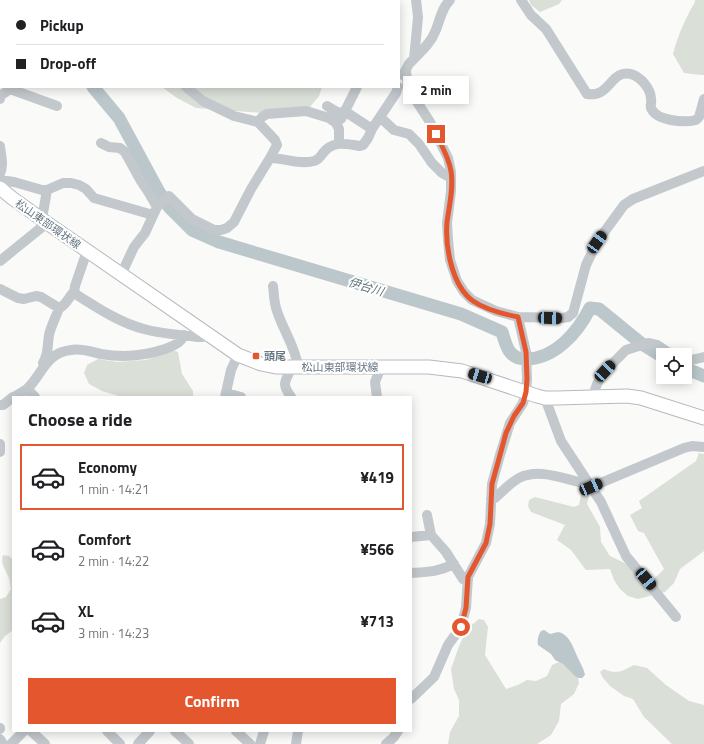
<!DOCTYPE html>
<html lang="en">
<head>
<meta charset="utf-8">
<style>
  :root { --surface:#fff; --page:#f6f6f6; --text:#202124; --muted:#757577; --line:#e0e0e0; --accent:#e4572e }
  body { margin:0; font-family:"Titillium Web","Noto Sans JP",sans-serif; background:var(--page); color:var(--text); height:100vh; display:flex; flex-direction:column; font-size:15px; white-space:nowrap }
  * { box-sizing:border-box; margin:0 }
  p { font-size:13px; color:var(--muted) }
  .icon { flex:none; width:22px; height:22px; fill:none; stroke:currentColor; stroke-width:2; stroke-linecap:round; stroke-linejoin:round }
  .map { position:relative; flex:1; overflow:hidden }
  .side { position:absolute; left:12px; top:396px; width:400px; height:336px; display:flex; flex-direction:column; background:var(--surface); border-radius:0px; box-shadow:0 2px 10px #0003 }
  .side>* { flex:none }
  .top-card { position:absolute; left:0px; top:0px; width:400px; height:88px; box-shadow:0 2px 10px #0003; display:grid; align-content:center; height:88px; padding:0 16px; background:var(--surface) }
  .fabs { position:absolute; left:656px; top:348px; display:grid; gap:8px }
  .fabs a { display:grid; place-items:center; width:36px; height:36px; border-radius:0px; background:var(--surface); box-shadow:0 2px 10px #0003; font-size:20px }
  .end { position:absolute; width:18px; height:18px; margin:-9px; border:5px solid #e4572e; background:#fff; box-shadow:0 0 0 2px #fff }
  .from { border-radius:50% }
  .bubble { position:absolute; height:28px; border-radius:0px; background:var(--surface); box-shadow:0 2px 10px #0003; font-size:13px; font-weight:700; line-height:28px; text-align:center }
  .car { position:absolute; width:12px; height:24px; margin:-12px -6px; border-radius:5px; box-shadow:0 0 3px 1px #0007; background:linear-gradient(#222 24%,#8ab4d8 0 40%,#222 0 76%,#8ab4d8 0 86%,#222 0) }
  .top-card b { display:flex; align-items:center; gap:14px; height:38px; font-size:15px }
  .top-card b+b { border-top:1px solid var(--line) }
  .top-card i { width:10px; height:10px; background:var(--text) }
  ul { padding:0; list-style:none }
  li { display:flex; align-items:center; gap:12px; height:66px; margin:0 8px 6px; padding:0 8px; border:2px solid transparent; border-radius:0px }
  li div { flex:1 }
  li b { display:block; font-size:15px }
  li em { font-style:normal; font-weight:700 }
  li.on { border-color:var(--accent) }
  li>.icon { width:36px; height:36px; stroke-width:1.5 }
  h2 { padding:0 16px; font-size:18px; line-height:48px }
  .button { display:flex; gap:8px; margin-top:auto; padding:8px 16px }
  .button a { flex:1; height:46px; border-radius:0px; background:var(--accent); color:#fff; font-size:16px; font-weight:700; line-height:46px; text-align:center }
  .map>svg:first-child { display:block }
</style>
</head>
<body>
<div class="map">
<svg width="704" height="744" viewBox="0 0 704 744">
  <rect width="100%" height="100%" fill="#fafaf8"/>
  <!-- green -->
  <path fill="#dadfd7" d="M 529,0 L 562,0 L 559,4 L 540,12 L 531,5 Z
    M 695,0 L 704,0 L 704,75 L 701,75 L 684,73 L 673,54 C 678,35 685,19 695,2 Z
    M 162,87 L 322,87 L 319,96 L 310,107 L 292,111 L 263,113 L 196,108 L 177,98 Z
    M 173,350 L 178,352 L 182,374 L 193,391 L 193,397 L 122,397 L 102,391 L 89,384 L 84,373 L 87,365 L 98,359 L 117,362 L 146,360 Z
    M 699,453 L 704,454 L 704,551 L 680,569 L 674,583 L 665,592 L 638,599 L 628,596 L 620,589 L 614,580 L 610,569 L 586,570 L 571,550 L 557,540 L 565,525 L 531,512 L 528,506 L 529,500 L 535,497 L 574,507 L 579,505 L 583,487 L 588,487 L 590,492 L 587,504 L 600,527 L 601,542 L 610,556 L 635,568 L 653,580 L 664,569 L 644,533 L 638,531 L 630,515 L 642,508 L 639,501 L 696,461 Z
    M 3,555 L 9,556 L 13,560 L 13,630 L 5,636 L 0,643 L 0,599 L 6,597 L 11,589 C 10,585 10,579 8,576 C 5,568 0,564 3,555 Z
    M 479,619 L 484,620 L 488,627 L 485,655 L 506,689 L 518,685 L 527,680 L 536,681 L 547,676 L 552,665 L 559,662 L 563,664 L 578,678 L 579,683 L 574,694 L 561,704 L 559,721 L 551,735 L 537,744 L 448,744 L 450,732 L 459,716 L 459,700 L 454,689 L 451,669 L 459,646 L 468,628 Z
    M 634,665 L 647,668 L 666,685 L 689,701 L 704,705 L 704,744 L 672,744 L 644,717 L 633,699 L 624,696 L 610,686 L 603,678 L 600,672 L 604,669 C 617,675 622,671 634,665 Z"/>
  <!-- water -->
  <path fill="#bbc7cb" d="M 544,630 L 550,634 L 558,632 C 570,634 574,650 579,660 C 581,665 584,669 585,675 L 582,678 L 578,678 L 575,676 L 563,664 L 555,660 L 551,654 L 538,645 C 537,640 538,635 541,631 Z"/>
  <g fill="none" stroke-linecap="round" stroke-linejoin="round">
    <!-- river -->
    <path stroke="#bbc7cb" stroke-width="13" d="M 18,0 L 19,1
      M 93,87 L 119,118 L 159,192 L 170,208 L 192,230 L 219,242 L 461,314 L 502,332 C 504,338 506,347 510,352 C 514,357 520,359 526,359 C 555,359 578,332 590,308 L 599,309 L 642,344 L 663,357
      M 685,368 L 704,376"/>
    <!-- major casing -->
    <g stroke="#b5babe" stroke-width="15">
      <path id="major" d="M 0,188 L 12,198 L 47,223 L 238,355 L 261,364 L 276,367 L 429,367 L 462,371 L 537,396 L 545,398 L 557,398 L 627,396 L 641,398 L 704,418"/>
    </g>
    <!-- minor -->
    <path stroke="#c3c8cc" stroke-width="10" d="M 5,0 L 6,1
      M 521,0 L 531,15 L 546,29 L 587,94 C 611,98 610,69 631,74 C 641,77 651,89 651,99 C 652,103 650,104 651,108 C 656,121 684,123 696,120 L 699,117 L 704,99
      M 189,1 L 190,0
      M 414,59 L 418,17 L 416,0
      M 406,71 L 408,88 L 430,122 L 448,158 L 451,172 L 451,191 L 447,223 L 448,240 L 450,260 L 457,281 L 464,292 L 472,300 L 496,311 L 518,317 L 562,318 L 568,317 L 573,313 L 586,265 L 597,242 L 624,205 L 633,199 L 704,171
      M 403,75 C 405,72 407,67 409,64 C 418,54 430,45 435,32 C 440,21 441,9 450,0
      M 186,87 L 203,101 L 234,116 L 258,122 L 275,140 L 277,145 L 270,158
      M 10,89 L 57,106
      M 0,99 L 1,95 L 13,87
      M 327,106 L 337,112 L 349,114 L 372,129
      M 380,117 L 394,130 L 409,134 L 419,144 L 432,163 L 442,173 L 451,178
      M 341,119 L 357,87
      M 258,122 L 262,117 L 267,114 L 306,111 L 329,118 L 336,123 L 339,129 L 339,143
      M 101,143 L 109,147 L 120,148 L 125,152 L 141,181 L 149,193 L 157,207
      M 0,146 C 1,156 4,165 0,174
      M 0,180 L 14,182 L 42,190 L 47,190 L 63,183 L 71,183 L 79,185 L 86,189 L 94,198 L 153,215
      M 42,219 L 47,190
      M 87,251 L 75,286 L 74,292 L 77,295 C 98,308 120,323 144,329 C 162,334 181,335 200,337 L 203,337 L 208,334
      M 0,261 L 47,223
      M 121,275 L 134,247 L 145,233 L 157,207 L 169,196 L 192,219 L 214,230 L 221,230 L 227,228 L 234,222 L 251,189 L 270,158 C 284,158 300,165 314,161 C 318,160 321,156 323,153 C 333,140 346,144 360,146 L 363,145 L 368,138 L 372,129 L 396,93 L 398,87
      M 273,286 C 274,294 274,304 277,311 C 283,330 296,348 298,367
      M 0,289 L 18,298 L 24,299 L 36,296 L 41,297 L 59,308 C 56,317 51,326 49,335 C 47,347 49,353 43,363
      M 59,308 C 66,306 69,296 74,292
      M 685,359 L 691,360 L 704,357
      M 27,389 L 35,397
      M 226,393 L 241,397
      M 596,396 L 595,390 L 597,384 L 605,371 L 626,350 L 648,343 L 657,345 L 672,355
      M 14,397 C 18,394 23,392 27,389 C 43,374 45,353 71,350 C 82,348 91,352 101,354 C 124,358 144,356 165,349 C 173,346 181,343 184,335
      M 225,397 L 231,370 L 238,355
      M 291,397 C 281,383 285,382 292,367
      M 377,397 L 375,382 L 381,367
      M 545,398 L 561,441 L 601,502 L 626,556 L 676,617
      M 0,405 L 3,405 L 13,397
      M 0,444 L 0,452
      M 591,487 L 684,448 L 692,446 L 704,447
      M 491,499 L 495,498 C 503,491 510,483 519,478 C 542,467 567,481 589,484
      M 427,515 L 431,535
      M 411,537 L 431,535 L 446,552 L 463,579 L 468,580
      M 411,573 C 428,572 438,572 454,564
      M 411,699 L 434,677 L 448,645 L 461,627 L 466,608 L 468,577 L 486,543 L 490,524 L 492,484 L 500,455 L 510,423 L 523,403 L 526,392 L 527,379 L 526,352 L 518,317
      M 0,729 L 0,728
      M 31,731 L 45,744
      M 107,731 L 120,744
      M 175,731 L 189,744
      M 236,731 L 250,744
      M 0,739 L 3,744
      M 11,744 L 24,731
      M 138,744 L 150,731
      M 260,744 L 264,731
      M 296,744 L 298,731
      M 386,744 L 393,738 L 398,731"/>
    <!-- major -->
    <use href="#major" stroke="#fff" stroke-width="13"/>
  </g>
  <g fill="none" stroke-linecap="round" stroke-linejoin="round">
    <!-- route -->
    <path stroke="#e4572e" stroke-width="5" d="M 436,134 C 442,146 449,158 451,171 C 454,188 449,206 447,222 C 445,247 452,286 473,301 C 486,310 503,314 518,317 L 526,352 L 527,379 L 526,392 L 523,403 L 514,416 L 506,433 L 500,455 L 492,484 L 490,524 L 486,543 L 468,577 L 466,608 L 461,627"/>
  </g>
  <!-- markers -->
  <rect fill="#e4572e" stroke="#fff" stroke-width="1.5" x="252" y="352" width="8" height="8" rx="2"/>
  <g text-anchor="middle" stroke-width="4" stroke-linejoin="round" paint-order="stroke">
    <!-- street labels -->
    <g font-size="11" fill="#657683" stroke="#fff">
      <text transform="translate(48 224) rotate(35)" y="4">松山東部環状線</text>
      <text x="340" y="371">松山東部環状線</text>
    </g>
    <!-- poi labels -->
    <g font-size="11" font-weight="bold" fill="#657683" stroke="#fff" text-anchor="start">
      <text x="264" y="360">頭尾</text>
    </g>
    <!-- water labels -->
    <g font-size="12" font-style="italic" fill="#60757c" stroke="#fff">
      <text transform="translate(366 287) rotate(17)" y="4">伊台川</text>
    </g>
  </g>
</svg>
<div class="fabs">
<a><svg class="icon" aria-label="locate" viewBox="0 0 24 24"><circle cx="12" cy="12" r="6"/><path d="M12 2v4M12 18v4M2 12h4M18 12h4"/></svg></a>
</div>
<i class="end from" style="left:461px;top:627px"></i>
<i class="end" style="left:436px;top:134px"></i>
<div class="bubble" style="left:403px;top:76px;width:66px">2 min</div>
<i class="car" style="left:597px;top:242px;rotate:35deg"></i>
<i class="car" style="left:550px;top:318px;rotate:92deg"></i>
<i class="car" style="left:605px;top:371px;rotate:43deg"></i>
<i class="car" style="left:480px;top:376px;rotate:286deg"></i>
<i class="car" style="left:591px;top:487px;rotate:67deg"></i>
<i class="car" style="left:646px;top:579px;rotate:140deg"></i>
<div class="top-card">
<b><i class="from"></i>Pickup</b>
<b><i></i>Drop-off</b>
</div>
<section class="side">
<h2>Choose a ride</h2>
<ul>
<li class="on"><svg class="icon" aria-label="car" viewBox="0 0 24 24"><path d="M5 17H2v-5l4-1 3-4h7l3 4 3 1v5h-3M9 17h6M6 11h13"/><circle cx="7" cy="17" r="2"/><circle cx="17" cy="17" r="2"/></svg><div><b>Economy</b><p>1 min · 14:21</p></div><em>¥419</em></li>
<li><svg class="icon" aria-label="car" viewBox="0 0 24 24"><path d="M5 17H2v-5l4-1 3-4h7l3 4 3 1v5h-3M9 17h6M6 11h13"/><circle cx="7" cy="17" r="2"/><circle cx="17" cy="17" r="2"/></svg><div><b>Comfort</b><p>2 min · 14:22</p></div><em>¥566</em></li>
<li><svg class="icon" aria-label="car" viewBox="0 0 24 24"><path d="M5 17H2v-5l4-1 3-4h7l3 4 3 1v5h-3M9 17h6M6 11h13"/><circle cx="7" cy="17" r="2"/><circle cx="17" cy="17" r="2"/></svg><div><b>XL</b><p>3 min · 14:23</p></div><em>¥713</em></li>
</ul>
<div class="button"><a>Confirm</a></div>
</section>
</div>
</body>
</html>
